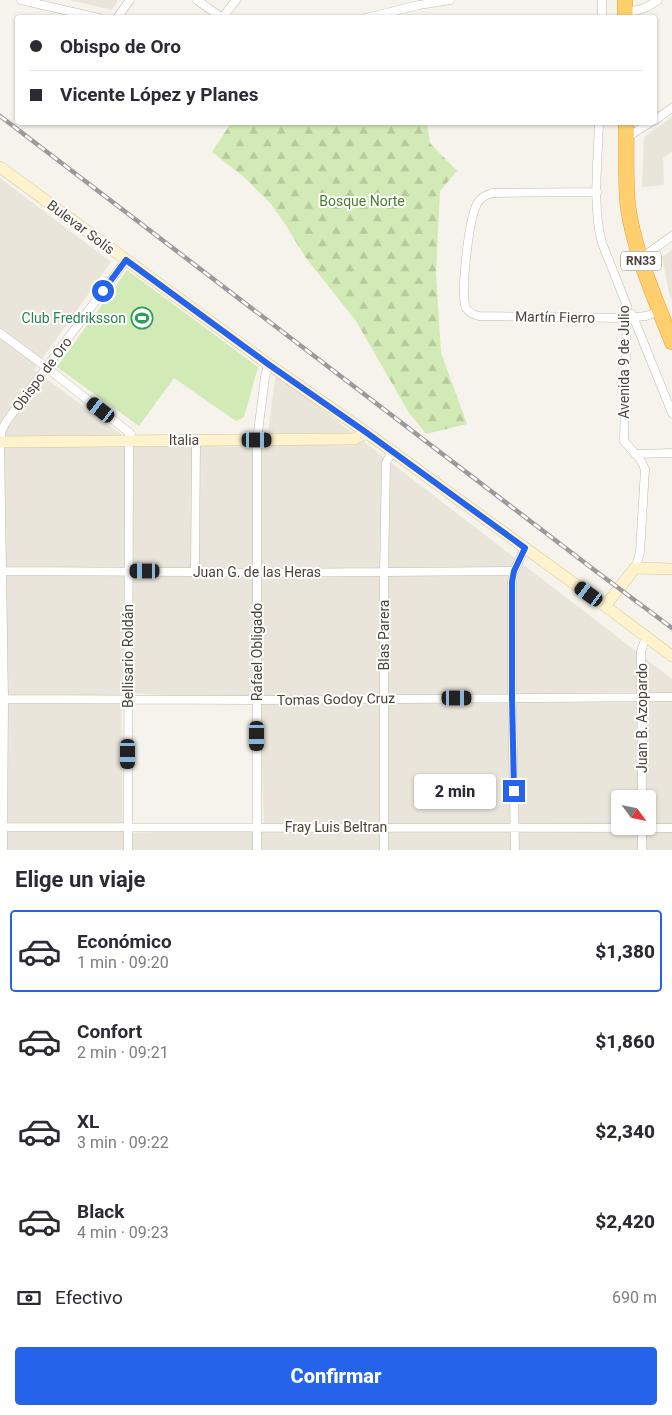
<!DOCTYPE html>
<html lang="es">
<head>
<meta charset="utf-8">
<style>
  :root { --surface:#fff; --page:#f2f2f3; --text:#2b2b33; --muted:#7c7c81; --line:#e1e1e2; --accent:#2563eb }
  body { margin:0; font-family:Roboto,sans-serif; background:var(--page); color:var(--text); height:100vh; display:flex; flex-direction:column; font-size:19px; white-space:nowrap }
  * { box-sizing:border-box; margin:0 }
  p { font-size:16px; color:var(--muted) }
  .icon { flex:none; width:28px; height:28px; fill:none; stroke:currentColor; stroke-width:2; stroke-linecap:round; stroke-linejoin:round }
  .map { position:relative; height:850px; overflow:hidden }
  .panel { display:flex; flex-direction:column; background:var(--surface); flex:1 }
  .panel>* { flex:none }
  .top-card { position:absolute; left:15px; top:15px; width:642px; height:110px; border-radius:5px; box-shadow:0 1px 4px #0004; display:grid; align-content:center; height:110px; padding:0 15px; background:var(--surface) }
  .needle { width:32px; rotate:123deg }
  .controls { position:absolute; left:611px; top:790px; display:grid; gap:10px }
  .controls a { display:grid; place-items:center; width:45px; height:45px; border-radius:5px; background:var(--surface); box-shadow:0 1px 4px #0004; font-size:25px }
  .end { position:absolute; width:22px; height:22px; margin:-11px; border:6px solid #2563eb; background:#fff; box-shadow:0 0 0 2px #fff }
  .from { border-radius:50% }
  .bubble { position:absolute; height:35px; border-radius:5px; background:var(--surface); box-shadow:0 1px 4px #0004; font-size:16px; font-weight:800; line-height:35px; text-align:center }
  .car { position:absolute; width:15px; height:30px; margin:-15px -8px; border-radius:6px; box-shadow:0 0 4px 1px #0007; background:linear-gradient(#222 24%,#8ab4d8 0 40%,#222 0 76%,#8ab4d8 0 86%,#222 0) }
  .top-card b { display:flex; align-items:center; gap:18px; height:48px; font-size:19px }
  .top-card b+b { border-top:1px solid var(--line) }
  .top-card i { width:12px; height:12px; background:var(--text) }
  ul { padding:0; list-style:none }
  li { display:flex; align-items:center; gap:15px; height:82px; margin:0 10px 8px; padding:0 5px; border:2px solid transparent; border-radius:5px }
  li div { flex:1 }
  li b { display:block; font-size:19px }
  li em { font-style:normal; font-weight:800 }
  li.active { border-color:var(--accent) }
  li>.icon { width:45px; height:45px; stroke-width:1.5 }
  h2 { padding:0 15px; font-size:22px; line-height:60px }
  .pay { display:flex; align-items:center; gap:12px; height:55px; padding:0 15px; font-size:19px }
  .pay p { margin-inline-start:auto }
  .action { display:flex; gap:10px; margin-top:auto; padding:10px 15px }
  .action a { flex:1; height:58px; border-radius:5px; background:var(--accent); color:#fff; font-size:20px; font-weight:800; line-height:58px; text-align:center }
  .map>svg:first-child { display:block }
</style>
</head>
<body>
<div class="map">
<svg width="672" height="850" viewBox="0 0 672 850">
  <defs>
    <pattern id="forest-firs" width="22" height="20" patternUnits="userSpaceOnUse" patternTransform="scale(1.25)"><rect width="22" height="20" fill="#d2eab5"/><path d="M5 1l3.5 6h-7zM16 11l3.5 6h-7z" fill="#b6ca9c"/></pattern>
  </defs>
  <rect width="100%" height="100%" fill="#f6f3ec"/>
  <!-- residential -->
  <path fill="#eae5da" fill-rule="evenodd" d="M 69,0 L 118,0 L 112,10 Z
    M 672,117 L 672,151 L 663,158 L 664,185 L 642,187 L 644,137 Z
    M 0,178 L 111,262 L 34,370 L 136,445 L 266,447 L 276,374 L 672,679 L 672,850 L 0,850 ZM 121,692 L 260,702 L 264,829 L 123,833 ZM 620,799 L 648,799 L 648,826 L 620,826 Z
    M 672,250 L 672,300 L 669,293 L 662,257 Z"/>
  <!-- forest -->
  <path fill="url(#forest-firs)" d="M 231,123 L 427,123 L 430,143 L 457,171 L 440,191 L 436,273 L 441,353 L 467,424 L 426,434 L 409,413 L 356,321 L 306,258 L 285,224 L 271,204 L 244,177 L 212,152 Z"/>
  <!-- pitch -->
  <path fill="#d2eab5" d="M 127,270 L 258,367 L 244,417 L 236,421 L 174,378 L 139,426 L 57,367 Z"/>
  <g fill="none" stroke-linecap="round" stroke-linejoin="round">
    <!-- street casing -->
    <g stroke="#c2bbae" stroke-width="9">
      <path id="street" d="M 21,0 L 99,18
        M 197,0 L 222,18
        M 625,12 C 640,10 646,9 658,0
        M 117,18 L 130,0
        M 222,18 L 236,0
        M 366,18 L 419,5 L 450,0
        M 602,18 L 602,0
        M 655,120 L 672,108
        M 599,122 C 598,159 592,207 602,243 L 627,306 L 624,441 L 640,459 L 645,469 L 640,552 L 638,560 L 635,568
        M 626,138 L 651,122
        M 597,192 L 492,193 C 485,195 480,198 477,204 C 469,218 460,294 466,308 C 469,313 474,315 479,316 L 626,318 L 646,316 L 660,311
        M 640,259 L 672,236
        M 632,314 L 672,413
        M 0,333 L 46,367 L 131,434
        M 635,454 L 672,453
        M 0,571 L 195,572 L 257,573 L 514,571
        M 195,572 L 196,440
        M 0,699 L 258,700 L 672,697
        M 642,799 L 641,651 L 646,637
        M 642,826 L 642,850
        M 0,827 L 672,828
        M 3,850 L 4,699 L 0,442 L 2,430 L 6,422 L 126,260
        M 128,850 L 129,432
        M 257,850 L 257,440 L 265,377 L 268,364
        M 384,850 L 384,572 L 386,463 L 392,451
        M 515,850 L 512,698 L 512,582 L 514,571 L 525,548"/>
    </g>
    <!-- secondary casing -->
    <g stroke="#d6c79b" stroke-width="12">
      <path id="secondary" d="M 0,167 L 268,364 L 367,433 L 605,606 L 672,656
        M 0,442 L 349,439 L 354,439 L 367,433
        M 605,606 L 635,568 L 672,569"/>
    </g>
    <!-- highway casing -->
    <g stroke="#e0a43c" stroke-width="16">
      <path id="highway" d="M 625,18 L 625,0
        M 626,122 C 627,150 625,179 628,207 C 635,254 655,298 672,342"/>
    </g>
    <!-- street -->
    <use href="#street" stroke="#fff" stroke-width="8"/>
    <!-- secondary -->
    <use href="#secondary" stroke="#fff3cd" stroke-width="11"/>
    <!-- highway -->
    <use href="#highway" stroke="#ffcf6e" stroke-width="15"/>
    <!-- rail casing -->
    <g stroke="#9a9a9a" stroke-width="4.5">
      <path id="rail" d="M 0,116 L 593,569 L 672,628"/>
    </g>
    <!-- rail -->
    <use href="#rail" stroke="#fff" stroke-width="2.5" stroke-dasharray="8" stroke-linecap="butt"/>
  </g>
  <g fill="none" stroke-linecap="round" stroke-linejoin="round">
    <!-- route -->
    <path stroke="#2563eb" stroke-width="6" d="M 103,291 L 126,260 L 268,364 L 367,433 L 525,548 L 514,571 L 512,582 L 512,698 L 514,791"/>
  </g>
  <!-- icons -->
  <defs>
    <g id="stadium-ring" transform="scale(1.125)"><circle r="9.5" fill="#fff" stroke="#2e9e5b" stroke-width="1.5"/><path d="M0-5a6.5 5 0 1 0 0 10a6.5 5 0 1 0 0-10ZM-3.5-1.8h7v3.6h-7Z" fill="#2e9e5b"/></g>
  </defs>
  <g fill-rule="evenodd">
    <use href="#stadium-ring" x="142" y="318"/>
  </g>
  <g text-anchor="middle" stroke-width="4" stroke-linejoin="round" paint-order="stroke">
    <!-- shield labels -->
    <rect fill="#fff" stroke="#817c74" stroke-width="1" x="621" y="251.5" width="40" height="19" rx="4"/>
    <g font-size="12" font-weight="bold" fill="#4b4439">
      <text x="641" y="265">RN33</text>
    </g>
    <!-- park labels -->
    <g font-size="14" fill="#4a7f2a" stroke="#fff">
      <text x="362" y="206">Bosque Norte</text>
    </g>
    <!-- street labels -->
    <g font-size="14" fill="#4b4439" stroke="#fff">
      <text transform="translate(81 227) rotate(37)" y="5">Bulevar Solís</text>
      <text transform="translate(555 317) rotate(1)" y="5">Martín Fierro</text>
      <text transform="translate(624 362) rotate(-90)" y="5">Avenida 9 de Julio</text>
      <text transform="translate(42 374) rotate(-53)" y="5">Obispo de Oro</text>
      <text x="184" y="445">Italia</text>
      <text x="257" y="577">Juan G. de las Heras</text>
      <text transform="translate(384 635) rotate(-90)" y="5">Blas Parera</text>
      <text transform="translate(257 652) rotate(-90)" y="5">Rafael Obligado</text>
      <text transform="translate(128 656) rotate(-90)" y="5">Bellisario Roldán</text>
      <text transform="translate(336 699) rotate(-1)" y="5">Tomas Godoy Cruz</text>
      <text transform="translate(642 718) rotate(-90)" y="5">Juan B. Azopardo</text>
      <text x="336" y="832">Fray Luis Beltran</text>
    </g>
    <!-- leisure labels -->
    <g font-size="14" fill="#27864d" stroke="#fff" text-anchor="end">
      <text x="126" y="323">Club Fredriksson</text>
    </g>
  </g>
</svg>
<div class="controls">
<a><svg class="needle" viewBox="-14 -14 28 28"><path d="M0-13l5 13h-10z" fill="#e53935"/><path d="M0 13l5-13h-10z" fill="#7c7c81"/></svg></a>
</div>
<i class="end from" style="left:103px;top:291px"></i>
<i class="end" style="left:514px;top:791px"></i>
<div class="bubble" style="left:414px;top:774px;width:82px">2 min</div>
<i class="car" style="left:101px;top:410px;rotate:308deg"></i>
<i class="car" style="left:257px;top:440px;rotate:90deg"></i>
<i class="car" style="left:145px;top:571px;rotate:270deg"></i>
<i class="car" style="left:589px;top:594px;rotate:306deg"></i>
<i class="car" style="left:457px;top:698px;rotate:90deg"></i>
<i class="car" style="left:257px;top:736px;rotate:180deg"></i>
<i class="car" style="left:128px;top:754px;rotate:180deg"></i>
<div class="top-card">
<b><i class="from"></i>Obispo de Oro</b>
<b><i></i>Vicente López y Planes</b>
</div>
</div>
<section class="panel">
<h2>Elige un viaje</h2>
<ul>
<li class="active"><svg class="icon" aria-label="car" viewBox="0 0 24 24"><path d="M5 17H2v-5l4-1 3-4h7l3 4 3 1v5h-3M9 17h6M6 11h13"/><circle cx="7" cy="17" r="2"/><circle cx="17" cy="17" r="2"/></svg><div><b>Económico</b><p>1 min · 09:20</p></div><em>$1,380</em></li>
<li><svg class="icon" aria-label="car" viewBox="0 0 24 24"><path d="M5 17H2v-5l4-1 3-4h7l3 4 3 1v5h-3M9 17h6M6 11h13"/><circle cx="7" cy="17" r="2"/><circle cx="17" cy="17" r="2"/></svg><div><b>Confort</b><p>2 min · 09:21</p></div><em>$1,860</em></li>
<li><svg class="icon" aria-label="car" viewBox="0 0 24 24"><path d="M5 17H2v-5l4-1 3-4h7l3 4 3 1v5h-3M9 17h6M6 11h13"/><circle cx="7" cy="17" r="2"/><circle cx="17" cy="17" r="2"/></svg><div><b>XL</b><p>3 min · 09:22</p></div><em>$2,340</em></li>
<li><svg class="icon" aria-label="car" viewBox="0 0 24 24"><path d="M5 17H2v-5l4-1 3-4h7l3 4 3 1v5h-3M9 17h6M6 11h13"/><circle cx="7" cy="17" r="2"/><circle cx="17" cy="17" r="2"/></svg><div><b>Black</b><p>4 min · 09:23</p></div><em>$2,420</em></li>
</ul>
<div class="pay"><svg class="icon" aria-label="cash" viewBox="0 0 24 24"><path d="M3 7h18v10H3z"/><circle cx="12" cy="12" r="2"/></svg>Efectivo<p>690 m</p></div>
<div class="action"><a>Confirmar</a></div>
</section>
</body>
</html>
